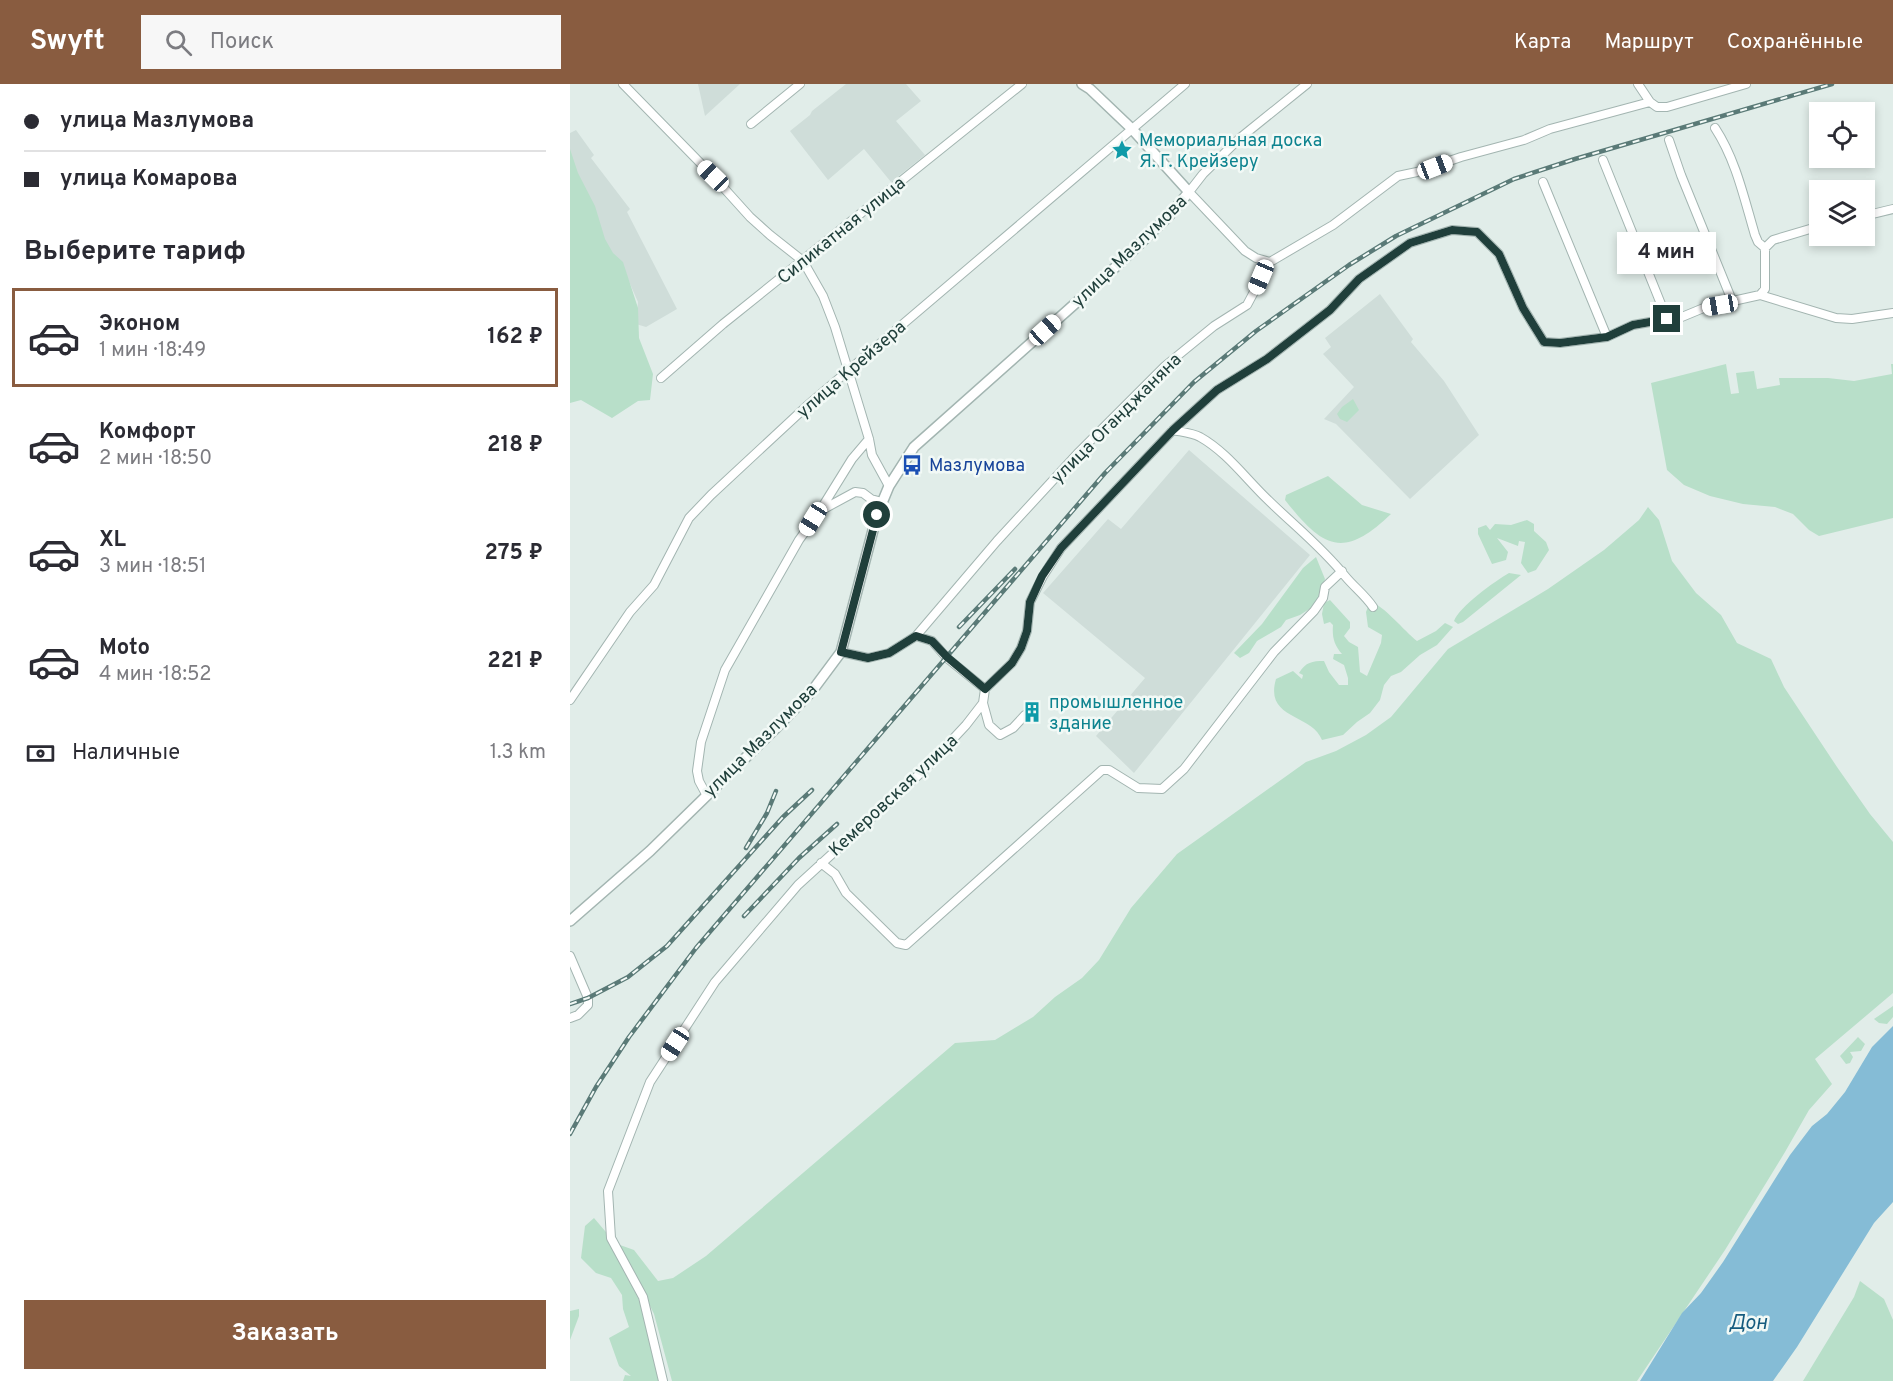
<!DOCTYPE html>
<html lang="ru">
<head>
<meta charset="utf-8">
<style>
  :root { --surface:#fff; --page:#f7f7f7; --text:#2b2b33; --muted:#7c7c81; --line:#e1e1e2; --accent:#895c40 }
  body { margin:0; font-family:Overpass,sans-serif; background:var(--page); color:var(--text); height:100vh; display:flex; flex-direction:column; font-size:22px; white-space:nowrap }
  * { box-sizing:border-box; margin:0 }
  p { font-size:20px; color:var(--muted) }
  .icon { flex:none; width:33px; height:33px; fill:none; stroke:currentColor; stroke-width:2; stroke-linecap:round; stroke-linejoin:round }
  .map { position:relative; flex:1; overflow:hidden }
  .details { display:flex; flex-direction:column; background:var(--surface); width:570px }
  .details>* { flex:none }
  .hud { display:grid; align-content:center; height:132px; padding:0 24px; background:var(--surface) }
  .fabs { position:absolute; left:1239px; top:18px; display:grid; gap:12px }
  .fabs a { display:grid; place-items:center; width:66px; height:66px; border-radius:0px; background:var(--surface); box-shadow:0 3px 9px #0003; font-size:30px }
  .end { position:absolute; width:27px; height:27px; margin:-14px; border:8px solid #203f3b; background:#fff; box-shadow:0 0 0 3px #fff }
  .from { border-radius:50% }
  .bubble { position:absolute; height:42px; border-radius:0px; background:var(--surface); box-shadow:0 3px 9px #0003; font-size:20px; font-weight:700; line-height:42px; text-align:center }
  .car { position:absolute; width:18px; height:36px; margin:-18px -9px; border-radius:8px; box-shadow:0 0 4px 2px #0007; background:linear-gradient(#fff 24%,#345 0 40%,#fff 0 76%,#345 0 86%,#fff 0) }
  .hud b { display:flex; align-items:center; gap:21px; height:57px; font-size:22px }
  .hud b+b { border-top:2px solid var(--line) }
  .hud i { width:15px; height:15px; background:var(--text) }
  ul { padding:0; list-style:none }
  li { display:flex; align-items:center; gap:18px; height:99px; margin:0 12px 9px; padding:0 12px; border:3px solid transparent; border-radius:0px }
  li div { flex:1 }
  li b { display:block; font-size:22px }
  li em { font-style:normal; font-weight:700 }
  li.on { border-color:var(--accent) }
  li>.icon { width:54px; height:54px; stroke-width:1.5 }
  h2 { padding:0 24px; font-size:27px; line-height:72px }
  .pay { display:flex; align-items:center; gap:15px; height:66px; padding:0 24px; font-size:22px }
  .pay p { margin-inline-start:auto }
  .primary-button { display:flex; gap:12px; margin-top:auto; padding:12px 24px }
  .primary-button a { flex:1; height:69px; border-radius:0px; background:var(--accent); color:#fff; font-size:24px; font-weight:700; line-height:69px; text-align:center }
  header { display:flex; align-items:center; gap:36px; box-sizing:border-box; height:84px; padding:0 30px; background:var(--accent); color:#fff }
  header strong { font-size:28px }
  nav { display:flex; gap:33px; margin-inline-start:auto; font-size:21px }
  .search { width:420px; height:54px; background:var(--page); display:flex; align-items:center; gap:15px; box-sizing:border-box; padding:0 21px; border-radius:0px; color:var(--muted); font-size:22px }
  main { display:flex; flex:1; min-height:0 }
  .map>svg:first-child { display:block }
</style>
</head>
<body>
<header>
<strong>Swyft</strong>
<div class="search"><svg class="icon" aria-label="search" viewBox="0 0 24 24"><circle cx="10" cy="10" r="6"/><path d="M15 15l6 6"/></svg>Поиск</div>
<nav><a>Карта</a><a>Маршрут</a><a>Сохранённые</a></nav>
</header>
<main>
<section class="details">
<div class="hud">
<b><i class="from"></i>улица Мазлумова</b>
<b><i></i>улица Комарова</b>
</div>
<h2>Выберите тариф</h2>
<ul>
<li class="on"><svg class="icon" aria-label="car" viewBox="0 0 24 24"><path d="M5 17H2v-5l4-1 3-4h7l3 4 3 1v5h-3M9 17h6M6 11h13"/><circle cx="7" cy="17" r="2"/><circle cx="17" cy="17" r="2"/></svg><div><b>Эконом</b><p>1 мин · 18:49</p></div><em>162 ₽</em></li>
<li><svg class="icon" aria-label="car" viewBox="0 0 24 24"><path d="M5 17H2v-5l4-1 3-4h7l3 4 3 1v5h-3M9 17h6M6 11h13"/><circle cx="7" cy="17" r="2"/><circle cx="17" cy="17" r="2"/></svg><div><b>Комфорт</b><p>2 мин · 18:50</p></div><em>218 ₽</em></li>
<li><svg class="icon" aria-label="car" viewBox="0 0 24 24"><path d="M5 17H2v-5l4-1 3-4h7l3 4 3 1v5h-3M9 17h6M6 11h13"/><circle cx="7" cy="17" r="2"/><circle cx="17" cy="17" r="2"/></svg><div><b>XL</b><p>3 мин · 18:51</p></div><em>275 ₽</em></li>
<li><svg class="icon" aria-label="car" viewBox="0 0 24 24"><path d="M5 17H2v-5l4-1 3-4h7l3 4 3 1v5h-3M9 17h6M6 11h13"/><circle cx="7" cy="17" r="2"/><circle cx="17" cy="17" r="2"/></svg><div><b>Moto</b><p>4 мин · 18:52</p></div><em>221 ₽</em></li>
</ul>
<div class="pay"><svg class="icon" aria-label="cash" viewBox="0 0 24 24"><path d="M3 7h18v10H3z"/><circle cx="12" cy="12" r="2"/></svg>Наличные<p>1.3 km</p></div>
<div class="primary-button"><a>Заказать</a></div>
</section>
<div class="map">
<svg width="1323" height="1297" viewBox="0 0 1323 1297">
  <rect width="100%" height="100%" fill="#e1ede9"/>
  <!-- built -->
  <path fill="#cfddd9" d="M 128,0 L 170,0 L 135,32 Z
    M 276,0 L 336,0 L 351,17 L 326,37 L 355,71 L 321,98 L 294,65 L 258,96 L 220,47 L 240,31 L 242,27 Z
    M 6,46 L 24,71 L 21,74 L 60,125 L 57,128 L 107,225 L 76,243 L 66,240 L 68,218 L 57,193 L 29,152 L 0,70 L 0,49 Z
    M 810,210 L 843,255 L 841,258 L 874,297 L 909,351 L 840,415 L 766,340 L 754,335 L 784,303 L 753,270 L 761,263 L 755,254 Z
    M 619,366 L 740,471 L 564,689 L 526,652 L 575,594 L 473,509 L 538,435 L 551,445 Z"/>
  <!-- green -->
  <path fill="#b8dfc9" d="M 0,65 L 8,89 L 25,122 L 35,155 L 43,169 L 53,178 L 68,224 L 69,254 L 83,290 L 80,316 L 68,317 L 42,334 L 11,316 L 0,319 Z
    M 1156,280 L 1161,310 L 1169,309 L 1166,289 L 1184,287 L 1187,305 L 1210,301 L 1209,294 L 1258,294 L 1284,297 L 1322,290 L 1321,280 L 1323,280 L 1323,434 L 1249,452 L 1239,446 L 1223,430 L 1205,423 L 1173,420 L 1140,412 L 1114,401 L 1097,386 L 1081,299 Z
    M 783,315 L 789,326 L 777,338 L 770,335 L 767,330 L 772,323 Z
    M 758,392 L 792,421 L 821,430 C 773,476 753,464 715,416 L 716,411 Z
    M 1078,423 L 1089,436 L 1102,477 L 1126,509 L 1151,531 L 1167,559 L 1201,575 L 1214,603 L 1267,683 L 1300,730 L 1323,758 L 1323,909 L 1245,975 L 1262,1000 L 1239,1026 L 1215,1068 L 1155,1166 L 1067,1297 L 102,1297 L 84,1230 L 50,1161 L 64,1166 L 88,1197 L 103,1194 L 136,1172 L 385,959 L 425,956 L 463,933 L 485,913 L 512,894 L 529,876 L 561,824 L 607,770 L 736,678 L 766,667 L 796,651 L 821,633 L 878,565 L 978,505 L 1034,466 L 1069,436 Z
    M 957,436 L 964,440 L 964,447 L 976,458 L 979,466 L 966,486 L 958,489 L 951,479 L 955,458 L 949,457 L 948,462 L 927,454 L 938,468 L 936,476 L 922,480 L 908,450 L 908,444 L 916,441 L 920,446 L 925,440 L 941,441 Z
    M 746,473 L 755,495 L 747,520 L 730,531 L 716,536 L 711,543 L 687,557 L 679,569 L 670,574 L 664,569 L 692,540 L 733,484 Z
    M 939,489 L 951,491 L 893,538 L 888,540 L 884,537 C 889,523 925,497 939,489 Z
    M 760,516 L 780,538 L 780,544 L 774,552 L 779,558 L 788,563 L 790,588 L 797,592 L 811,559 L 812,551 L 798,543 L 796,528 L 800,518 C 814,521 834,547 847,557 L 866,547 L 875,539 L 883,543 L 867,561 L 850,571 L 831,588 L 821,592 L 814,601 L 810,616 L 800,629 L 787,638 L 773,651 L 752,656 C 742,629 694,636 706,595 L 723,587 L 732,595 L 733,591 L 729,589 C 736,578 742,577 754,577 L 759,588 L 769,601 L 778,601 L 778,594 L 774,581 L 763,575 L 764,570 L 772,570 C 764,561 762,553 763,541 L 760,538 L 754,540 L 752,530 L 754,519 Z
    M 1323,922 L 1323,933 L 1317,940 L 1309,939 L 1304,935 Z
    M 1288,953 L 1295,960 L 1291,967 L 1280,968 L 1283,973 L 1280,979 L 1276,980 L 1270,972 Z
    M 24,1134 L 41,1154 L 82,1245 L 91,1297 L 53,1297 L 55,1291 L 61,1292 L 49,1282 L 39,1254 L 59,1243 L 53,1225 L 52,1211 L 41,1194 L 26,1189 L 11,1174 L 15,1142 Z
    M 1290,1197 L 1314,1215 L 1323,1236 L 1323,1297 L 1233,1297 L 1284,1213 Z
    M 9,1225 L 9,1232 L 0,1256 L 0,1227 Z"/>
  <!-- water -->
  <path fill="#85bcd6" d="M 1323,942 L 1323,1118 L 1304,1139 L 1227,1263 L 1203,1297 L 1070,1297 L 1112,1229 L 1131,1209 L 1153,1178 L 1220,1071 L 1242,1042 L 1257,1030 L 1275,1008 L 1302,963 Z"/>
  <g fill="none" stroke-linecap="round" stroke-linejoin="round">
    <!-- minor casing -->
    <g stroke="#a3b5b1" stroke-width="10">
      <path id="minor" d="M 53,0 L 143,92 L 180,133 L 200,151 L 233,177 L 253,212 L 265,243 L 299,355 L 302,371 L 319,402
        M 1068,0 L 1080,18
        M 181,40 L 230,0
        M 1145,44 C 1166,76 1174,114 1185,151 L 1188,158 L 1195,164 L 1195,205 L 1190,211
        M 1099,56 L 1111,91 L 1163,219
        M 1033,76 L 1097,235
        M 973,98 L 1037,253
        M 1294,132 L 1323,125
        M 1195,164 L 1203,156 L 1250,142
        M 700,178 L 686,174 L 675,167 L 619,108 L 633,90 L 670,54 L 737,0
        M 91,294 L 153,240 L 452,0
        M 603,346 C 612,348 622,349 630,353 C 655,367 673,391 694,412 C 721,439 751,462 775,492 C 784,503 795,511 803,523
        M 251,425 L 282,375 L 299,355
        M 346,552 L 362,557 L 377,574 L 415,605
        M 271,568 L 298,574 L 319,569 L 346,552 L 427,457 L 509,368 L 595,282 L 644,242 L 677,221 L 700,178 L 763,141 L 828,92 L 847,88 L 891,73 L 954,56 L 980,45 L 1080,18 L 1087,23 L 1097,23 L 1176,0
        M 0,616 L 60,528 L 84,501 L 119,434 L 141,411 L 239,320 L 615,0
        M 413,619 L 419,641 L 430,651 L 443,644 L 455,631
        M 136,710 L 129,697 L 127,687 L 131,658 L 155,586 L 229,456 L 250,427 L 285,408 L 293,409 L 301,415 L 312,418
        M 251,779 L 265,790 L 276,809 L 327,859 L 336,861 L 532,686 L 539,686 L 568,704 L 592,705 L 614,685 L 704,568 L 744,527 L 753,514 L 755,503 L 772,487
        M 0,872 L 18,914 L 18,921 L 8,931 L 0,934
        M 93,1297 L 73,1213 L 41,1154 L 38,1107 L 80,998 L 145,898 L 228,801 L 354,686 L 396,641 L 413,619 L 415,605 L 442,579 L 451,564 L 457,547 L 460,518 L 473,492 L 491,464 L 603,346 L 647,306 L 697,275 L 760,226 L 789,195 L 840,159 L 882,146 L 907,148 L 929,170 L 953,224 L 974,258 L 990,259 L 1037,253 L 1063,241 L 1097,235 L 1107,235 L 1136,223 L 1190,211 L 1266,234 L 1282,235 L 1323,229"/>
    </g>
    <!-- tertiary casing -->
    <g stroke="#a3b5b1" stroke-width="12">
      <path id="tertiary" d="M 0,837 L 80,767 L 205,645 L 242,607 L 271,568 L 307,431 L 319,402 L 344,363 L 535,193 L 599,132 L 619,108 L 562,45 L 520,5 L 512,0"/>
    </g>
    <!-- minor -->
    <use href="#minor" stroke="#fff" stroke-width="8"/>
    <!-- tertiary -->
    <use href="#tertiary" stroke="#fff" stroke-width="9"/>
    <!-- rail casing -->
    <g stroke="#5a7a77" stroke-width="4.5">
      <path id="rail" d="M 389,543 L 445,485
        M 176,764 L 197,729 L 206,707
        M 174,832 L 229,774 L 267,740
        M 0,920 L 18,914 L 58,893 L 97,862 L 213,733 L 242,706
        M 0,1050 L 26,1003 L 59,953 L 126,864 L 535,389 L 624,298 L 686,247 L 779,181 L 826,152 L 944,95 L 1005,75 L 1262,0"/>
    </g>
    <!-- rail -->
    <use href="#rail" stroke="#f2f9f6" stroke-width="2" stroke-dasharray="7" stroke-linecap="butt"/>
  </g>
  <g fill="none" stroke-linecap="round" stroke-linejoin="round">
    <!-- route -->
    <path stroke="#203f3b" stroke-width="8" d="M 307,431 L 271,568 L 298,574 L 319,569 L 346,552 L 362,557 L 377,573 L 415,605 L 442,579 L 451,564 L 457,547 L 460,518 L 472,492 L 491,464 L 603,346 L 647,306 L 697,275 L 760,226 L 789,195 L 840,159 L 882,146 L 907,148 L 929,170 L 953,224 L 974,258 L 990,259 L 1037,253 L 1063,241 L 1097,235"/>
  </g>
  <!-- icons -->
  <defs>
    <g id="sight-bare" transform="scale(1.62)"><path d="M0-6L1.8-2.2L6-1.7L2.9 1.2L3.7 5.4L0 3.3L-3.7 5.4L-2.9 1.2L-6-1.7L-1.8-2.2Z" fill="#0f9aa8" stroke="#f2f9f6" stroke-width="2.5" paint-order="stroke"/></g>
    <g id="bus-bare" transform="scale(1.62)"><path d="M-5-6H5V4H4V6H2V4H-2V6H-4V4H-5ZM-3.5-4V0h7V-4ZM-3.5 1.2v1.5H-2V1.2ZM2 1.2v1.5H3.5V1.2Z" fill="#1a4fb4" stroke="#f2f9f6" stroke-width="2.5" paint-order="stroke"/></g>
    <g id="building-bare" transform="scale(1.62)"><path d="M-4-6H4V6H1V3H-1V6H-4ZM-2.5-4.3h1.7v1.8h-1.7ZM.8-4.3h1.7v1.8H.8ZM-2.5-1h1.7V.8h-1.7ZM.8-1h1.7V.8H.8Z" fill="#0f9aa8" stroke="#f2f9f6" stroke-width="2.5" paint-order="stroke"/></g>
  </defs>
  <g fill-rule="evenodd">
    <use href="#sight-bare" x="552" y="66"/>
    <use href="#bus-bare" x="342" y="381"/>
    <use href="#building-bare" x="462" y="628"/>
  </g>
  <g text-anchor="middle" stroke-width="5" stroke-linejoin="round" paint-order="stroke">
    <!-- culture labels -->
    <g font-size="18" fill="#0d838f" stroke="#f2f9f6" text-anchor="start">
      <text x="569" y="62">Мемориальная доска<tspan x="569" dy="21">Я. Г. Крейзеру</tspan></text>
      <text x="479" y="624">промышленное<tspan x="479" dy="21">здание</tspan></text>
    </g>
    <!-- street labels -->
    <g font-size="18" fill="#203f3b" stroke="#f2f9f6">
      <text transform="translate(271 146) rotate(-39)" y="6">Силикатная улица</text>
      <text transform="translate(559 167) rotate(-44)" y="6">улица Мазлумова</text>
      <text transform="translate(281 285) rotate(-41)" y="6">улица Крейзера</text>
      <text transform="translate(546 334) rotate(-45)" y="6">улица Оганджаняна</text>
      <text transform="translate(190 656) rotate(-45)" y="6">улица Мазлумова</text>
      <text transform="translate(323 711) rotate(-43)" y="6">Кемеровская улица</text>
    </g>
    <!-- transit labels -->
    <g font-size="18" fill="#164399" stroke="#f2f9f6" text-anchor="start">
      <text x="359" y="387">Мазлумова</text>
    </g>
    <!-- water labels -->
    <g font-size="20" font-style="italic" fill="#165c7f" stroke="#f2f9f6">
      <text x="1178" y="1245">Дон</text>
    </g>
  </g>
</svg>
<div class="fabs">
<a><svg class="icon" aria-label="locate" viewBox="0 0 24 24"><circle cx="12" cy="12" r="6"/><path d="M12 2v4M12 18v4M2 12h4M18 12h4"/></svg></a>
<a><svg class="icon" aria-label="layers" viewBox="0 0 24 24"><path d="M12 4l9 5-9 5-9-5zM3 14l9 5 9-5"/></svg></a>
</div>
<i class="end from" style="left:307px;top:431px"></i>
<i class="end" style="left:1097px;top:235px"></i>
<div class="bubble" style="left:1047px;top:148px;width:99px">4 мин</div>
<i class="car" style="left:865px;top:83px;rotate:69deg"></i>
<i class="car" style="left:143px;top:92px;rotate:314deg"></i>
<i class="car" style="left:691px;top:193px;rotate:203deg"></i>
<i class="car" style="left:1150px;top:221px;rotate:260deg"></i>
<i class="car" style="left:475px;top:246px;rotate:48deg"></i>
<i class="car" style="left:243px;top:435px;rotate:212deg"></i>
<i class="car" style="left:105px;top:960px;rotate:213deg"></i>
</div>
</main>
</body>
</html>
